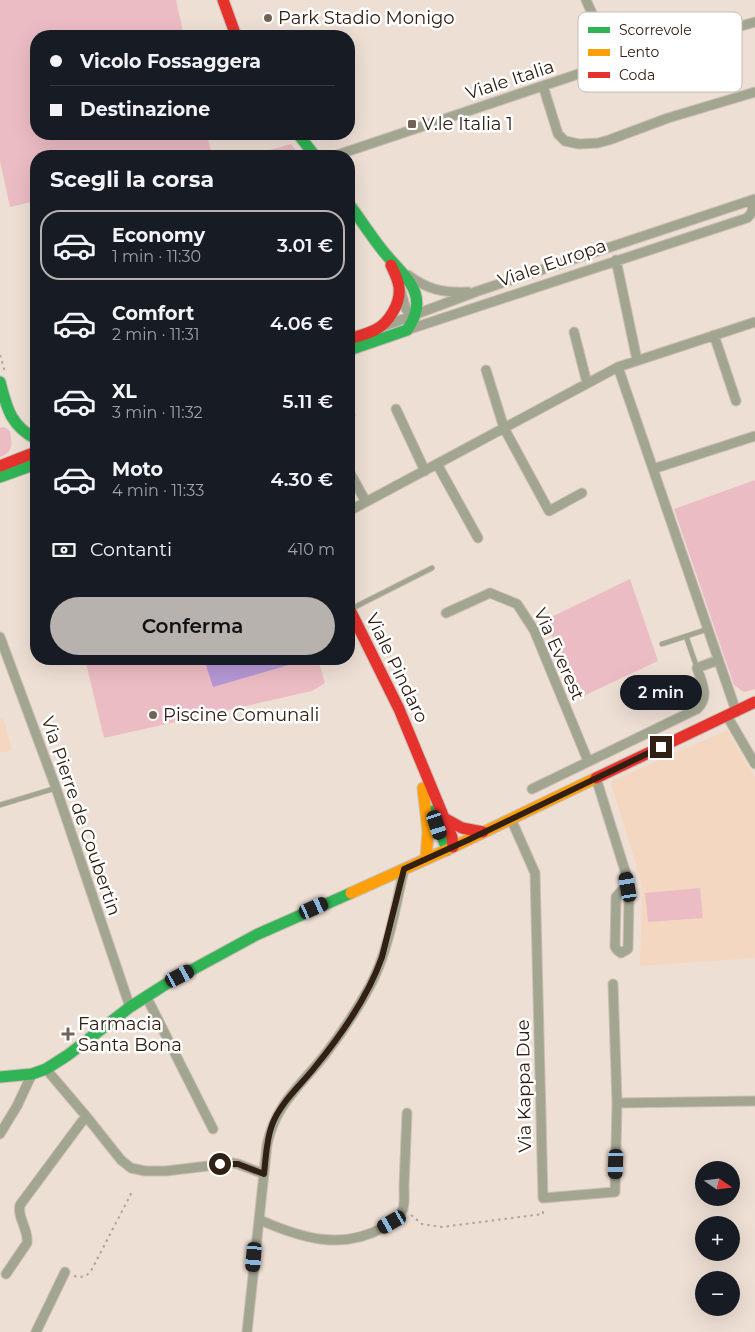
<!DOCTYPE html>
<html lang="it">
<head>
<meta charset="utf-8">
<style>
  :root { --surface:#171b24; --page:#242831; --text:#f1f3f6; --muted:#9ea1a6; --line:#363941; --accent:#b8b2ae }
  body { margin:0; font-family:Montserrat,sans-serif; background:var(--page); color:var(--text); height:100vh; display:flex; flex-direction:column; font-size:19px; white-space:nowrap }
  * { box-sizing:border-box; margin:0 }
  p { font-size:16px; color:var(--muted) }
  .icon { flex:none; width:28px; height:28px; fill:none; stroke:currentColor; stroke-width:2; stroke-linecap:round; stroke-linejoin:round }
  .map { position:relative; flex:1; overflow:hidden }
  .sheet { position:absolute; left:30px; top:150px; width:325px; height:515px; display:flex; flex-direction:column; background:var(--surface); border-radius:20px; box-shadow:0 5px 20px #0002 }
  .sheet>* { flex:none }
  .hud { position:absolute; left:30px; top:30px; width:325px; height:110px; border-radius:20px; box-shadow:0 5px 20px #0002; display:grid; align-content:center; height:110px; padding:0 20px; background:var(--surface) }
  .needle { width:32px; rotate:104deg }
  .buttons { position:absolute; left:695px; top:1161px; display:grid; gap:10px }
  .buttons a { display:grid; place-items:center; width:45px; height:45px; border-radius:50%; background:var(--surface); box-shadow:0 5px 20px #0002; font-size:25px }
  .end { position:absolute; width:22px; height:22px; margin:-11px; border:6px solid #312013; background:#fff; box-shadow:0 0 0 2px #fff }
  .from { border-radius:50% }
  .bubble { position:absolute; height:35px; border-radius:18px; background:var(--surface); box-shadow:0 5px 20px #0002; font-size:16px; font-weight:600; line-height:35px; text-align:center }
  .car { position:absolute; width:15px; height:30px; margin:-15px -8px; border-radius:6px; box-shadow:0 0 4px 1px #0007; background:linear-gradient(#222 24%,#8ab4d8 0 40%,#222 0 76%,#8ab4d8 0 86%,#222 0) }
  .hud b { display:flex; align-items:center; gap:18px; height:48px; font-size:19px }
  .hud b+b { border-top:1px solid var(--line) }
  .hud i { width:12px; height:12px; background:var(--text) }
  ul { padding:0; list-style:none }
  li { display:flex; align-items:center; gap:15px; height:70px; margin:0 10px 8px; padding:0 10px; border:2px solid transparent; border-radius:20px }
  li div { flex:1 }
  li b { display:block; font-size:19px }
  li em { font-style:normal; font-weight:600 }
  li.on { border-color:var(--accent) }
  li>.icon { width:45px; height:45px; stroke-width:1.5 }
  h2 { padding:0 20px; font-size:22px; line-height:60px }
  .pay { display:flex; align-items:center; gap:12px; height:55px; padding:0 20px; font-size:19px }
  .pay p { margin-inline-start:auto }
  .primary-button { display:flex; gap:10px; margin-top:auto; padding:10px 20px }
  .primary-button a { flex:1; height:58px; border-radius:30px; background:var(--accent); color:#111; font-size:20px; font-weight:600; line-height:58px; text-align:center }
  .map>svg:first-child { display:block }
</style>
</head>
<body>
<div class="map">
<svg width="755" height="1332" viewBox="0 0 755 1332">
  <rect width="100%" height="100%" fill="#eedfd4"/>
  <!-- built -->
  <path fill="#f4d7c0" d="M 0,718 L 3,718 L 6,727 L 12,750 L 0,753 Z
    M 727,730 L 755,777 L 755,958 L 640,966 L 642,893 L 639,874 L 611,784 L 612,781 Z"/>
  <!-- green -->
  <path fill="#ecbcc4" d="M 0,0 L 176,0 L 184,36 L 36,36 L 36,134 L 207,134 L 212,156 L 36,156 L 36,201 L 10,207 L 0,161 Z
    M 291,144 L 300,156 L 249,156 Z
    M 4,427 L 10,431 C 12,444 14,452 0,457 L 0,428 Z
    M 755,480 L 755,689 L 744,692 L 734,685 L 674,509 Z
    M 630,579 L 658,661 L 577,699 L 545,620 Z
    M 85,659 L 318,659 L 325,683 L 312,691 L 104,738 Z
    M 700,888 L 703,918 L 648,922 L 645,893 Z"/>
  <!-- water -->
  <path fill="#b598d5" d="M 204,659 L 290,659 L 292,664 L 213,687 Z"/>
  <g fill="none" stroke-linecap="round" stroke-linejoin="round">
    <!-- lane casing -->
    <g stroke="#cabdb4" stroke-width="6">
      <path id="lane" d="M 351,609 L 432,568
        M 686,636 L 697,668
        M 662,644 L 708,629
        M 0,805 L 56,788"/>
    </g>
    <!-- street casing -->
    <g stroke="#cabdb4" stroke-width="11">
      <path id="street" d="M 586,0 L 614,62
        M 543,86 L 558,134 L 565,141 L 579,144 L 598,143 L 609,140 L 668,118 L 755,92
        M 334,156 L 614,62 L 755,22
        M 616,260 L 637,360
        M 408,275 C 428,290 444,293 468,292
        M 401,292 L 406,309 L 414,321
        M 382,327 L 478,291 L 755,199
        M 407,330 L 747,218 C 754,212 753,208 751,200
        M 574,332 L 587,383
        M 714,335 L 736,401
        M 618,367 L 736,711
        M 486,370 L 504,428 L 549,511 L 582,493
        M 396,409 L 425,471
        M 349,415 L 350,415
        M 437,464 L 478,538
        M 653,469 L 755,436
        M 349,471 L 366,502
        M 349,511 L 618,367 L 755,322
        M 446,613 L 490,593 L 517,604 L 534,630 L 588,761
        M 0,637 L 56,788 L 130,1007
        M 727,716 L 755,764
        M 596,778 L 626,874 L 629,897 L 628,949 L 621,953 L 617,950 L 615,947 L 616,897 L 624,888 L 629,887
        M 532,789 L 697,709 C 710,697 702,683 697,668 L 718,660
        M 511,819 L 535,873 L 543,1198 L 615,1192 L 617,1103
        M 613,984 L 617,1103 L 755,1101
        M 146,996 L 213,1129
        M 46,1069 L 86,1116 L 121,1160 L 131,1168 L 145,1171 L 166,1171 L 233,1163 L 238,1164 L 264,1174
        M 0,1134 L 17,1106 L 32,1074
        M 260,1220 C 301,1238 342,1251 384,1227 C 390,1223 400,1216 403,1209 C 405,1202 404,1192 404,1186 C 405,1162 406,1137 407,1113
        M 6,1274 L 27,1243 C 29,1230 17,1218 20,1205 L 86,1116
        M 36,1332 L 65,1272
        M 247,1332 L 267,1145 C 275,1105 300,1086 324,1056 C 341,1034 357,1010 370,986 C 388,953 396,905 404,869"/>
    </g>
    <!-- fast casing -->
    <g stroke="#cabdb4" stroke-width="13">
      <path id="fast" d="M 298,134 L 315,156
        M 349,204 C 361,220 371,236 383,251 C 404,277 432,294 407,330 L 349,350
        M 0,382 C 7,408 10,425 36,439
        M 0,477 L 36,464
        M 433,811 L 447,850
        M 0,1077 L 32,1074 L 46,1069 L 68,1055 L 130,1007 L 166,984 L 256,935 L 351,893"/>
    </g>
    <!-- slow casing -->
    <g stroke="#cabdb4" stroke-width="13">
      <path id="slow" d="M 423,788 L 428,832 L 426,859
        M 351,893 L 453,847 L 596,778"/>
    </g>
    <!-- jam casing -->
    <g stroke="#cabdb4" stroke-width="13">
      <path id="jam" d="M 223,0 L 236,36
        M 349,339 C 358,336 367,334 375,330 C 389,323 401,303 399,287 C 398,279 394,272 391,265
        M 0,466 L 36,452
        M 349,608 L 399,709 L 452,837 L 453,847
        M 596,778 L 755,702
        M 444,818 L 462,828 L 483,832"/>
    </g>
    <!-- path -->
    <path stroke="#aaa698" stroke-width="2" stroke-dasharray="2.5 4" stroke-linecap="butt" d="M 0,355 L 5,372
      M 411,1215 L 422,1224 L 442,1227 L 543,1214 L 543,1208
      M 74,1276 C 81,1278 86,1277 91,1271 L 133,1190"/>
    <!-- lane -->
    <use href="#lane" stroke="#a2a590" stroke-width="4.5"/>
    <!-- street -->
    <use href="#street" stroke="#a2a590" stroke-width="9"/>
    <!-- fast -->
    <use href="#fast" stroke="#30b455" stroke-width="11"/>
    <!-- slow -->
    <use href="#slow" stroke="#ff9f0a" stroke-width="11"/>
    <!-- jam -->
    <use href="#jam" stroke="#e5322d" stroke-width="11"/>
  </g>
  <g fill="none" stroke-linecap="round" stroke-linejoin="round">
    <!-- route -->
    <path stroke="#312013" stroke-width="6" d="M 220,1164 L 238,1164 L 264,1174 C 266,1158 266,1141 272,1125 C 280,1103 300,1086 315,1067 C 342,1034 368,997 382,957 L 404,869 L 468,840 L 661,747"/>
  </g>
  <!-- markers -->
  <g fill="#736357" stroke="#fff" stroke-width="2">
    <circle cx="268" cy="18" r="5"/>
    <rect x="407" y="119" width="10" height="10" rx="2.5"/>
    <circle cx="153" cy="715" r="5"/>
    <path d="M65.5 1026.5h5v5h5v5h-5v5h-5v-5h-5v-5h5z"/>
  </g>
  <g text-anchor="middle" stroke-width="5" stroke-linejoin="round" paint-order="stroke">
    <!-- poi labels -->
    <g font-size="18" fill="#312013" stroke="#fff" text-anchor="start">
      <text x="278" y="24">Park Stadio Monigo</text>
      <text x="422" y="130">V.le Italia 1</text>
      <text x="163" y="721">Piscine Comunali</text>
      <text x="78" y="1030">Farmacia<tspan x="78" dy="21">Santa Bona</tspan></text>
    </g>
    <!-- street labels -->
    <g font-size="18" fill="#312013" stroke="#fff">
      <text transform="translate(510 80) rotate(-18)" y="6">Viale Italia</text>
      <text transform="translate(552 263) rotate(-19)" y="6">Viale Europa</text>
      <text transform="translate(559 654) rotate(66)" y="6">Via Everest</text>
      <text transform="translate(397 668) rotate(64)" y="6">Viale Pindaro</text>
      <text transform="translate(81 816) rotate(71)" y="6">Via Pierre de Coubertin</text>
      <text transform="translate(524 1086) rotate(-91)" y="6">Via Kappa Due</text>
    </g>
  </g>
  <!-- legend -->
  <rect x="578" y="12" width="164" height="80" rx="8" fill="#fff" stroke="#c1bcb8" stroke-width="1"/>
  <rect x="588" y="27" width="22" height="6" fill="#30b455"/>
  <rect x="588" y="49" width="22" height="7" fill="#ff9f0a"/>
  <rect x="588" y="72" width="22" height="6" fill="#e5322d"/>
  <g font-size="14" fill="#312013">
    <text x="619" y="35">Scorrevole</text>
    <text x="619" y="57">Lento</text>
    <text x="619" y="80">Coda</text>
  </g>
</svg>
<div class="buttons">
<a><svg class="needle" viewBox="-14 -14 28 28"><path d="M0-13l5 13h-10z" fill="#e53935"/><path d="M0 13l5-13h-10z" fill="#9ea1a6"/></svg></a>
<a>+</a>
<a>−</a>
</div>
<i class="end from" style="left:220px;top:1164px"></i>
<i class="end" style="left:661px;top:747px"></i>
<div class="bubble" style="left:620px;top:675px;width:82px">2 min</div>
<i class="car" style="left:437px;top:825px;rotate:162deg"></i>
<i class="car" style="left:628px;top:887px;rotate:350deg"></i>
<i class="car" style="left:314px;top:908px;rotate:66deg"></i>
<i class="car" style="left:180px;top:976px;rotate:62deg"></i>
<i class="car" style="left:616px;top:1164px;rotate:182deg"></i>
<i class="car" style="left:392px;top:1222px;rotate:240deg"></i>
<i class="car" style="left:254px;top:1257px;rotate:185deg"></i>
<div class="hud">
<b><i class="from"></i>Vicolo Fossaggera</b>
<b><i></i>Destinazione</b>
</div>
<section class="sheet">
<h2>Scegli la corsa</h2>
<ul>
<li class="on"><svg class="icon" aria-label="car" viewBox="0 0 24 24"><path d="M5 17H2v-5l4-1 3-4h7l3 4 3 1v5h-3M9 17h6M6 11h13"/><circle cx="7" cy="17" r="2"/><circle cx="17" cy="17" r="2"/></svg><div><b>Economy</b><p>1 min · 11:30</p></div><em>3.01 €</em></li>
<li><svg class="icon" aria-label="car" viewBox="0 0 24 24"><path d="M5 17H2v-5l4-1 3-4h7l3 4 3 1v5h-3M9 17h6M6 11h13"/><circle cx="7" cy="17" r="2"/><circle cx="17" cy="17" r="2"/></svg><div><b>Comfort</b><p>2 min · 11:31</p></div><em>4.06 €</em></li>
<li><svg class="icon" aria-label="car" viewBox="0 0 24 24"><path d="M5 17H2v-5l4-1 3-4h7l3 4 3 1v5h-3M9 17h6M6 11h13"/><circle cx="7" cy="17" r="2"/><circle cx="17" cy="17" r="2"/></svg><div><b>XL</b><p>3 min · 11:32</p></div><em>5.11 €</em></li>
<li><svg class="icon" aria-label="car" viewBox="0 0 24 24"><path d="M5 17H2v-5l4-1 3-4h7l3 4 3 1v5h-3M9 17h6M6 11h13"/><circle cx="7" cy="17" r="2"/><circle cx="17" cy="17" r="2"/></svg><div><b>Moto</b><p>4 min · 11:33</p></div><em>4.30 €</em></li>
</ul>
<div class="pay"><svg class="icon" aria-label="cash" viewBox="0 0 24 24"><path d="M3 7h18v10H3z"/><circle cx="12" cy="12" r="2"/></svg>Contanti<p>410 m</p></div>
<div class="primary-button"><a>Conferma</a></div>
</section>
</div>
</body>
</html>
